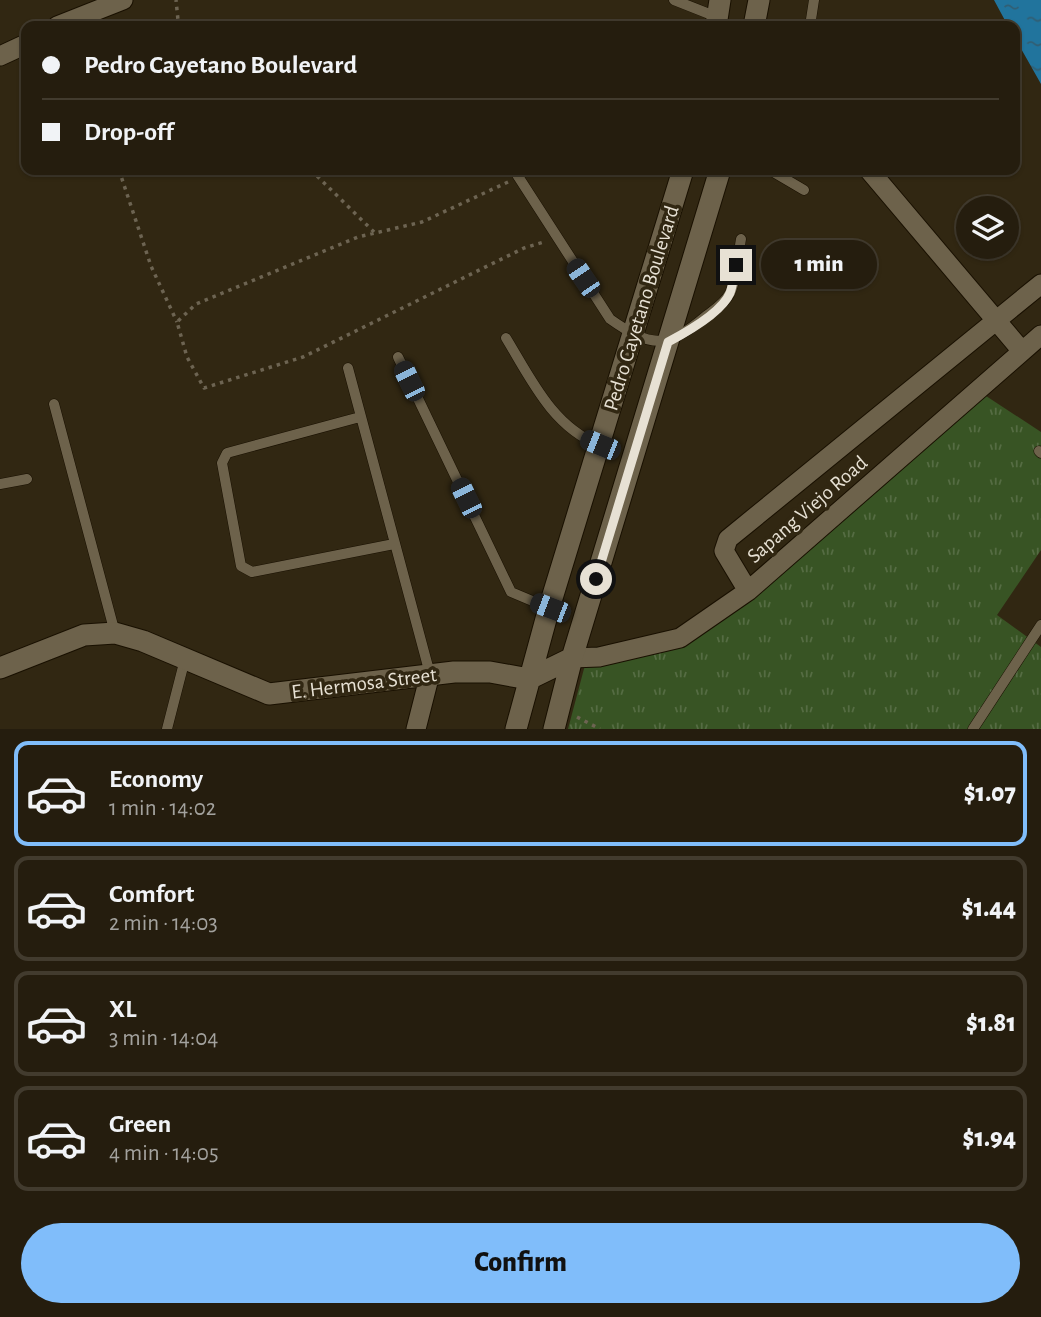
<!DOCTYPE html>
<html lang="en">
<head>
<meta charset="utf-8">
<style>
  :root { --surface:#251d0e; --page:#312a1c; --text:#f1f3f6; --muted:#a3a29e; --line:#423b2e; --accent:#80bdfa }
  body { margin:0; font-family:"Alegreya Sans",sans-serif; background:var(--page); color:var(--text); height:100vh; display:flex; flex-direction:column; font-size:26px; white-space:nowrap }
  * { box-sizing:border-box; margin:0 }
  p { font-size:23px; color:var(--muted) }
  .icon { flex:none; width:38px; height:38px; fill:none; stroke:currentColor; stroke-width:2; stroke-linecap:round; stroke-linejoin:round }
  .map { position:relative; height:729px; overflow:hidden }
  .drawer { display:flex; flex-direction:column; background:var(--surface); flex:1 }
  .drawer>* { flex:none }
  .hud { position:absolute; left:21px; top:21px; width:999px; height:154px; border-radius:14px; box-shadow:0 2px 5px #0004,0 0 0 2px var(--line); display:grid; align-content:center; height:154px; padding:0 21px; background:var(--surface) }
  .buttons { position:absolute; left:956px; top:196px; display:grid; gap:14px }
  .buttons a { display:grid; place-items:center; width:63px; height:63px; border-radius:50%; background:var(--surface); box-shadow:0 2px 5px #0004,0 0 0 2px var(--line); font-size:35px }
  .end { position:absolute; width:32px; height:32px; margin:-16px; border:9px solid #e7e1d4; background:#111; box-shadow:0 0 0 4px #111 }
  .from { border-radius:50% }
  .bubble { position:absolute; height:49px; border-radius:24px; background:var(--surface); box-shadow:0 2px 5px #0004,0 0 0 2px var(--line); font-size:23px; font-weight:800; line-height:49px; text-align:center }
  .car { position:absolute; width:21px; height:42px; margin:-21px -10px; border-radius:9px; box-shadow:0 0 5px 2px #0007; background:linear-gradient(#222 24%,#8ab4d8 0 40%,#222 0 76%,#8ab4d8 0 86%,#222 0) }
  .hud b { display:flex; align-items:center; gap:24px; height:66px; font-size:26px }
  .hud b+b { border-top:2px solid var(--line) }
  .hud i { width:18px; height:18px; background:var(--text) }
  ul { padding:12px 0 0; list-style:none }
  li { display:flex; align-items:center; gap:21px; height:105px; margin:0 14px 10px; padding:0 7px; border:4px solid var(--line); border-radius:14px }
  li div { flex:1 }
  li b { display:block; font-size:26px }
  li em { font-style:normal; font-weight:800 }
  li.current { border-color:var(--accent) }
  li>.icon { width:63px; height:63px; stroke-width:1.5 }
  .primary-button { display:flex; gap:14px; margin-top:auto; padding:14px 21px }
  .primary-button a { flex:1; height:80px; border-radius:42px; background:var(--accent); color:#111; font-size:28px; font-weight:800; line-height:80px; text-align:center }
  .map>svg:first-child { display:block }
</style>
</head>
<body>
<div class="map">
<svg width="1041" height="729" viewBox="0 0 1041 729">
  <defs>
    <pattern id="grass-tufts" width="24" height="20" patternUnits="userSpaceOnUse" patternTransform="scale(1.75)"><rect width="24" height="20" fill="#385424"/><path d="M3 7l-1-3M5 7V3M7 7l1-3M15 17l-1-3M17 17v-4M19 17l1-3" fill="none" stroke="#556c43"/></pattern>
    <pattern id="water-ripples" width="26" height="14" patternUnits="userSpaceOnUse" patternTransform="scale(1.75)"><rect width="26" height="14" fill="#21749d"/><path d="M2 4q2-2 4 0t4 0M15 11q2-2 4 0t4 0" fill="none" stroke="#315e73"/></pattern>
  </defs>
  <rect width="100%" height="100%" fill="#312712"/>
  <!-- grass -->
  <path fill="url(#grass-tufts)" d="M 983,394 L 1041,432 L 1041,550 L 997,615 L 1041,647 L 1041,729 L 568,729 L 585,665 L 690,641 Z"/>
  <!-- water -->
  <path fill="url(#water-ripples)" d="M 994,0 L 1041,0 L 1041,84 L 1015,38 L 1015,26 L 1008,26 Z"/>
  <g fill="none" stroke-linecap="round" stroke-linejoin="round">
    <!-- lane casing -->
    <g stroke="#191000" stroke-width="11">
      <path id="lane" d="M 674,0 L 717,17
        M 810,26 L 814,0
        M 514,170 L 610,319 C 651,348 667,349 706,316 C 714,310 725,303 730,293 C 737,278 738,256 741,239
        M 770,170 L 804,190
        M 506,338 C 531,379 552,426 599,445
        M 398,357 L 511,592 L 549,608
        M 348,368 L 430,674
        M 54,404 L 115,633
        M 360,417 L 227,453 L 222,463 L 241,566 L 252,572 L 394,544
        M 1039,451 L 1041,453
        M 0,484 L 27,479
        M 167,729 L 185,659
        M 973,729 L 1041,625"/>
    </g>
    <!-- street casing -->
    <g stroke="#191000" stroke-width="21">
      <path id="street" d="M 57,26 L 123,0
        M 0,56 L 26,44
        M 869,170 L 1022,351
        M 748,591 L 724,551 L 728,539 L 1041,284
        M 572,658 L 599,657 L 680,638 L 748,591 L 1041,335
        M 416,729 L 430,674"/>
    </g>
    <!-- secondary casing -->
    <g stroke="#191000" stroke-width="23">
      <path id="secondary" d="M 716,26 L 720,0
        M 754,26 L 759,0
        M 0,668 L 84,635 L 115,633 L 143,641 L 269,694 L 454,672 L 490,672 L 529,679 L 572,658
        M 516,729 L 549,608 L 683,170
        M 554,729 L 572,658 L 720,170"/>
    </g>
    <!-- path -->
    <path stroke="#6d6452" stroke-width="3.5" stroke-dasharray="3.5 5" stroke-linecap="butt" d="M 174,26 L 178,20 L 176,0
      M 119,170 L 151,266 L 177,322
      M 311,170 L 375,233
      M 508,182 L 422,222 L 358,237 L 196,304 L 177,322 L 187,357 L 204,388 L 303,357 L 524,248 L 544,242
      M 577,717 L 600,729"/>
    <!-- lane -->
    <use href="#lane" stroke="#6d624b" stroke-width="10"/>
    <!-- street -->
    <use href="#street" stroke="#6d624b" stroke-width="19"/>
    <!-- secondary -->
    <use href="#secondary" stroke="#6d624b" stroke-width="21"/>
  </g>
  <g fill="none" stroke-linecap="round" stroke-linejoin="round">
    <!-- route -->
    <path stroke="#e7e1d4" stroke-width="9" d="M 596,579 L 668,342 C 685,333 722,312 730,293 C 733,285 734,274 736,265"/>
  </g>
  <g text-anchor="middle" stroke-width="7" stroke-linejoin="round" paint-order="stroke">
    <!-- street labels -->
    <g font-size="21" fill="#e7e1d4" stroke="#312712">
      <text transform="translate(641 308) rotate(-73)" y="7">Pedro Cayetano Boulevard</text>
      <text transform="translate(807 509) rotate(-41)" y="7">Sapang Viejo Road</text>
      <text transform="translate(364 683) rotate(-7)" y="7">E. Hermosa Street</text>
    </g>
  </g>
</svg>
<div class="buttons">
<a><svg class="icon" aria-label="layers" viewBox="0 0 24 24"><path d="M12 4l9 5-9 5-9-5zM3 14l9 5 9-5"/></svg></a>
</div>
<i class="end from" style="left:596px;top:579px"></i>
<i class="end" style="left:736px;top:265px"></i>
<div class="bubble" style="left:761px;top:240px;width:116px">1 min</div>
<i class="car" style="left:583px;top:278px;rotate:326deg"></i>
<i class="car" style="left:409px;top:381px;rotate:334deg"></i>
<i class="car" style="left:600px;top:445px;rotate:292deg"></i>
<i class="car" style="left:466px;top:498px;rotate:334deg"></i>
<i class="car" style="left:550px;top:608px;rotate:291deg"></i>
<div class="hud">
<b><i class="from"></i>Pedro Cayetano Boulevard</b>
<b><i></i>Drop-off</b>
</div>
</div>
<section class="drawer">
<ul>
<li class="current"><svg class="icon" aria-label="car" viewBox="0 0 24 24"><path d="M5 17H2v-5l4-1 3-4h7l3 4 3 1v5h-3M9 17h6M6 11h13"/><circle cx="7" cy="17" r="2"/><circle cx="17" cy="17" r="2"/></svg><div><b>Economy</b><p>1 min · 14:02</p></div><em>$1.07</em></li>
<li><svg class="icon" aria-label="car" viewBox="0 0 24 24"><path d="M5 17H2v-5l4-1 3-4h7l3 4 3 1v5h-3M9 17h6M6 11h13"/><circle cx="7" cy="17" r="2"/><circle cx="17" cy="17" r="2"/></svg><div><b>Comfort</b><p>2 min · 14:03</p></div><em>$1.44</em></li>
<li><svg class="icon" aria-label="car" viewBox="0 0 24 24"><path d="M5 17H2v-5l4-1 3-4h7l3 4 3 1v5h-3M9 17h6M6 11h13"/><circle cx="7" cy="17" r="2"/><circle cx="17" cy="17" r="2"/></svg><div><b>XL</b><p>3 min · 14:04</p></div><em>$1.81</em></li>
<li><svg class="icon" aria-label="car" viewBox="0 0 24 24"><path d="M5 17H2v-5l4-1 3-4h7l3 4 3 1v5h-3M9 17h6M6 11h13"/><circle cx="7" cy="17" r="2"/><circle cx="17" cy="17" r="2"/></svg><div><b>Green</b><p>4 min · 14:05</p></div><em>$1.94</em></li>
</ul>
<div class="primary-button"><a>Confirm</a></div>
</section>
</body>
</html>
